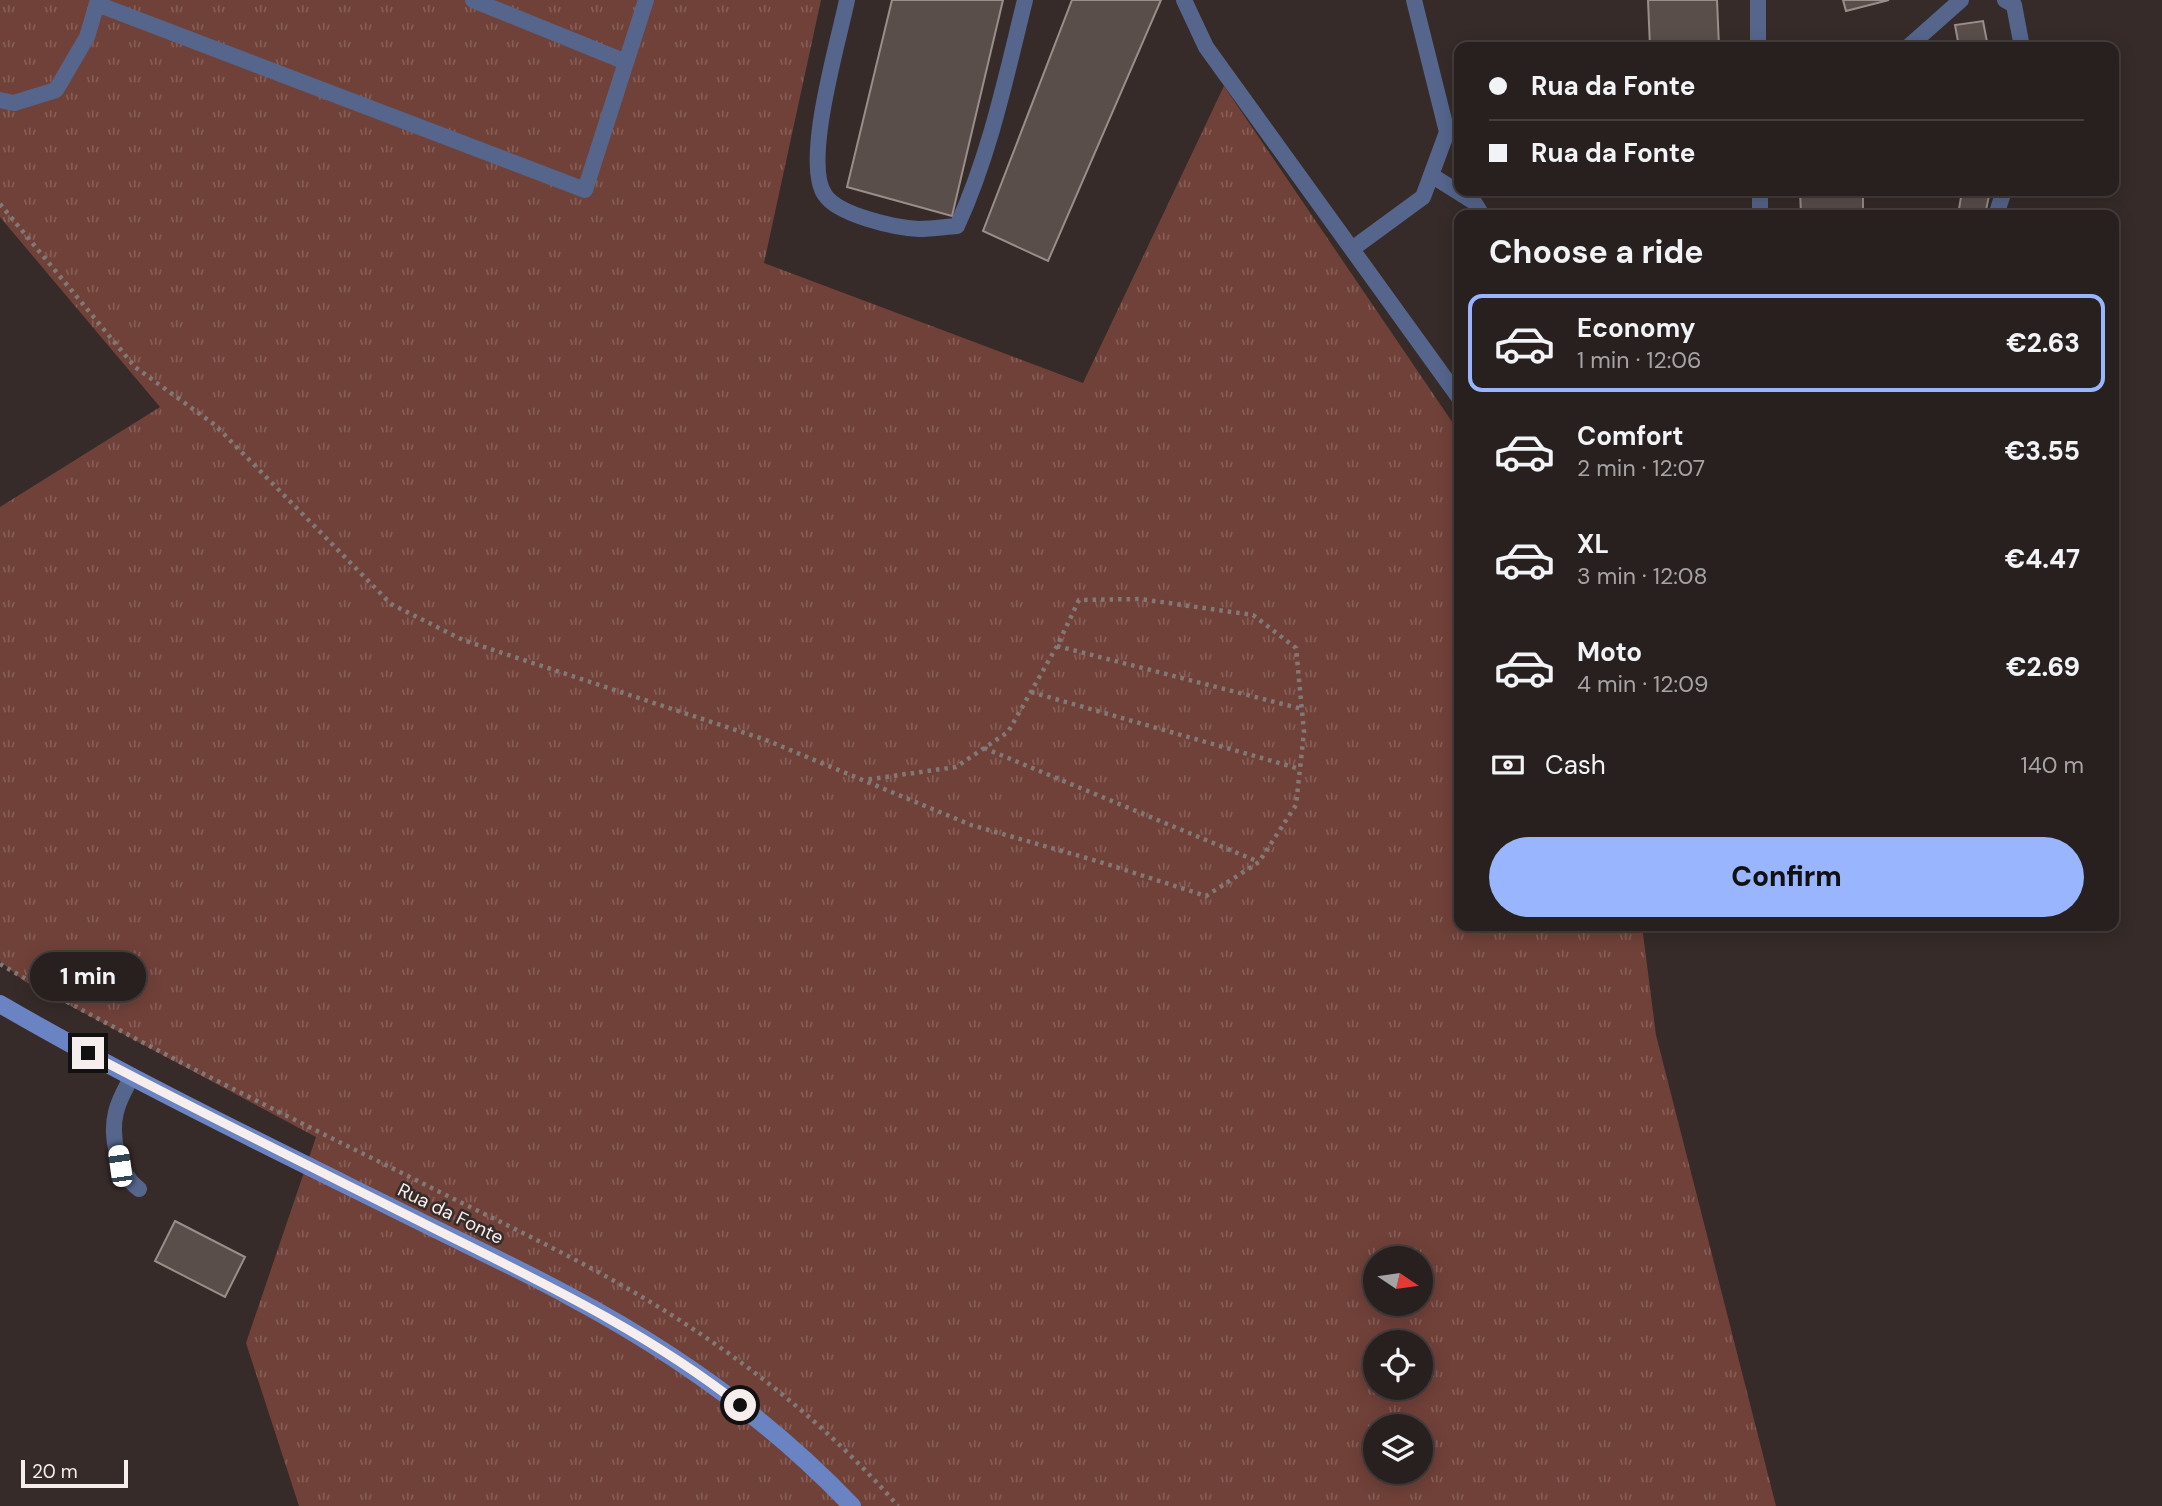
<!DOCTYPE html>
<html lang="en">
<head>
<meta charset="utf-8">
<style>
  :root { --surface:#28201f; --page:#342d2c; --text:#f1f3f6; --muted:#a5a3a4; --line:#443e3d; --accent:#99b5fd }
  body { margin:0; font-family:"DM Sans",sans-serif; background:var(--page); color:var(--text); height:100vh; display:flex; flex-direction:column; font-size:26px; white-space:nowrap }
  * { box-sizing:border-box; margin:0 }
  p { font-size:23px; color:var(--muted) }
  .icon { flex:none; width:38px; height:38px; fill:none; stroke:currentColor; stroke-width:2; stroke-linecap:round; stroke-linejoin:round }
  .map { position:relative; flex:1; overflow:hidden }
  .details { position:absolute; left:1454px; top:210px; width:665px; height:721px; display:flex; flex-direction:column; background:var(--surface); border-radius:14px; box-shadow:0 4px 18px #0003,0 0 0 2px var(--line) }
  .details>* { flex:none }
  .banner { position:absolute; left:1454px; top:42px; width:665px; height:154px; border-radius:14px; box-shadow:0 4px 18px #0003,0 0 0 2px var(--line); display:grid; align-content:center; height:154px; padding:0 35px; background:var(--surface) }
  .needle { width:46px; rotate:103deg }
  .tools { position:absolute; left:1363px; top:1246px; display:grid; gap:14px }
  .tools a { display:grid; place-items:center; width:70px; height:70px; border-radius:50%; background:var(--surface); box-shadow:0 4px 18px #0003,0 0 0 2px var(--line); font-size:35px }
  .scale { position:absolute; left:21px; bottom:18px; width:107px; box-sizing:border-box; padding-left:7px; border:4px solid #f6eeed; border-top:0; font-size:19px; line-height:24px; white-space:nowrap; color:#f6eeed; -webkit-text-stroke:5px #362b29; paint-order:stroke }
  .end { position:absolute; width:32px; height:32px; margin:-16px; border:9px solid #f6eeed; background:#111; box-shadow:0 0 0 4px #111 }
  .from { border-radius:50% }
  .bubble { position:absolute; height:49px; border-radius:24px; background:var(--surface); box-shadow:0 4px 18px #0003,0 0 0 2px var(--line); font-size:23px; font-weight:800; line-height:49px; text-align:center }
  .car { position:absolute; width:21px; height:42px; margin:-21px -10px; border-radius:9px; box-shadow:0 0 5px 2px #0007; background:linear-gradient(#fff 24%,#345 0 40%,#fff 0 76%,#345 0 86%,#fff 0) }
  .banner b { display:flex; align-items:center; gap:24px; height:66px; font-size:26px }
  .banner b+b { border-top:2px solid var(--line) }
  .banner i { width:18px; height:18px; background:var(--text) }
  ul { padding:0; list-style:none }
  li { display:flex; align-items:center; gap:21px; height:98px; margin:0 14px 10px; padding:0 21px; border:4px solid transparent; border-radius:14px }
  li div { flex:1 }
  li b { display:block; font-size:26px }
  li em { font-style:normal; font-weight:800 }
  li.current { border-color:var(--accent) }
  li>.icon { width:63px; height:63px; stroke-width:1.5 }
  h2 { padding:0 35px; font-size:32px; line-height:84px }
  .pay { display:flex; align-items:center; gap:18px; height:77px; padding:0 35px; font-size:26px }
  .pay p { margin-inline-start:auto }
  .button { display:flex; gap:14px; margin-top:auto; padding:14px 35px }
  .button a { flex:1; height:80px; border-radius:42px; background:var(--accent); color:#111; font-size:28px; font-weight:800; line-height:80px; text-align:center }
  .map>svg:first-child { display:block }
</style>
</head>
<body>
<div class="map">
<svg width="2162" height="1506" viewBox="0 0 2162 1506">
  <defs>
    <pattern id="grass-tufts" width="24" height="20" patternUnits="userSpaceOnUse" patternTransform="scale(1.75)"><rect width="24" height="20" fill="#704139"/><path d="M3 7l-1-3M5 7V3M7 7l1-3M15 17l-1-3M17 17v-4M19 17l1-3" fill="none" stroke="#855d56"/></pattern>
  </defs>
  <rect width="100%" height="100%" fill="#362b29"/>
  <!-- grass -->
  <path fill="url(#grass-tufts)" fill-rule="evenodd" d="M 0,0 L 821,0 L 764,263 L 1083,383 L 1224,86 L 1459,432 L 1460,926 L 1642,926 L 1656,1035 L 1776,1506 L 299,1506 L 246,1343 L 316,1137 L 24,981 L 0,961 L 0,507 L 160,407 L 0,217 ZM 1376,1258 L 1421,1258 L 1421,1304 L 1376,1304 ZM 1376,1342 L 1421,1342 L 1421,1388 L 1376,1388 ZM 1376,1426 L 1421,1426 L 1421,1472 L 1376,1472 Z"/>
  <!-- building -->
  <path fill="#5a4e4b" stroke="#9a8d8a" stroke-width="2" d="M 892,0 L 1003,0 L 952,216 L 847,187 Z
    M 1072,0 L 1161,0 L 1048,261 L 983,231 Z
    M 1648,0 L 1717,0 L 1719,47 L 1650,47 Z
    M 1843,0 L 1889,0 L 1846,11 Z
    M 1983,21 L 1988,47 L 1959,47 L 1955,25 Z
    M 1800,191 L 1863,191 L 1863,215 L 1801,215 Z
    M 1962,191 L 1990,191 L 1985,215 L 1958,215 Z
    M 175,1221 L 245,1257 L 225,1297 L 155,1261 Z"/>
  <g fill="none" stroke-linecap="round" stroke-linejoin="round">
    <!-- path -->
    <path stroke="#827876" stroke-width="4.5" stroke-dasharray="3.5 5" stroke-linecap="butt" d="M 0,204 L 135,367 L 215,425 L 391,604 L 463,640 L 766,740 L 971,825 L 1097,861 L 1206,896 L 1259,862 L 1296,805 L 1304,732 L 1296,648 L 1253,615 L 1140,599 L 1079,600 L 1057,646 L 1008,732 L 956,767 L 864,780
      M 1057,646 L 1302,709
      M 1031,692 L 1300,769
      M 984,748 L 1259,862
      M 0,964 C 135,1042 275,1110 414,1179 C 471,1208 529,1235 585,1265 C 702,1327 811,1406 898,1506"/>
    <!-- lane -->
    <path stroke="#55658c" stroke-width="16" d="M 473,0 L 626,62
      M 847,0 C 839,40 802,163 825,195 C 838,215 896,228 919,229 C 932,229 944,227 957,226 C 990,154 1006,77 1025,0
      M 1184,0 L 1206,47 L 1460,399
      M 1758,0 L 1758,47
      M 2005,0 L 2014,5 L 2022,47
      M 97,4 L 585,190 L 646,0
      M 1908,47 L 1961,0
      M 0,100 L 14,103 L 56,90 L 87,37 L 98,0
      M 1431,175 L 1474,202 L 1482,215
      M 1760,191 L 1760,215
      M 1996,215 L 2004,191
      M 1352,249 L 1423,197 L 1447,132 L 1414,0
      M 132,1076 C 126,1088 119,1099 116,1112 C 110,1137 118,1174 139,1189"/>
    <!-- secondary -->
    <path stroke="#6a83c2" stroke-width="18" d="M 0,1004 C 134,1082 274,1149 413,1218 C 465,1244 518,1268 569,1296 C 673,1351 770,1420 852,1506"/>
  </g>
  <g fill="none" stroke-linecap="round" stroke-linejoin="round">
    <!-- route -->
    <path stroke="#f6eeed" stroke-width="9" d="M 88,1053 C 205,1115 324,1173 443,1233 C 545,1284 650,1334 740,1405"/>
  </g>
  <g text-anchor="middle" stroke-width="5" stroke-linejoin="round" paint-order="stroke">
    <!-- street labels -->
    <g font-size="19" fill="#f6eeed" stroke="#362b29">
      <text transform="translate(451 1213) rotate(26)" y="7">Rua da Fonte</text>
    </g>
  </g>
</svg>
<div class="tools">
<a><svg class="needle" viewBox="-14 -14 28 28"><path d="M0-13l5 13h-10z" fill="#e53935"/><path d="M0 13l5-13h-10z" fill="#a5a3a4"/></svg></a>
<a><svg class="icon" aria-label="locate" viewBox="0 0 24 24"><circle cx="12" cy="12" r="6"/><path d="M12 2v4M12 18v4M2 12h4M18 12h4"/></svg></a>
<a><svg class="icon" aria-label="layers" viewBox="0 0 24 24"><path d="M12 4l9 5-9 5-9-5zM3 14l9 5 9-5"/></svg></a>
</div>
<div class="scale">20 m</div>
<i class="end from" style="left:740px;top:1405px"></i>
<i class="end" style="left:88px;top:1053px"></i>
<div class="bubble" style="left:30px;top:952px;width:116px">1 min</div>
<i class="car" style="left:120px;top:1166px;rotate:352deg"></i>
<div class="banner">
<b><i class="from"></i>Rua da Fonte</b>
<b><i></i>Rua da Fonte</b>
</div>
<section class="details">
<h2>Choose a ride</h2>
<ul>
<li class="current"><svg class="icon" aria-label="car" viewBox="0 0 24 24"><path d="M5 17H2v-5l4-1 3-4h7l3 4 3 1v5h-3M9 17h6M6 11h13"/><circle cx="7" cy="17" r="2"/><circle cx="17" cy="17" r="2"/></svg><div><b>Economy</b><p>1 min · 12:06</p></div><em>€2.63</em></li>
<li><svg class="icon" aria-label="car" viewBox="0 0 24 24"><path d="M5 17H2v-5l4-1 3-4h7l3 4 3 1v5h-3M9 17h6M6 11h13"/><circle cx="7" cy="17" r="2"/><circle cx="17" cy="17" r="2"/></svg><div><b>Comfort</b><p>2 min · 12:07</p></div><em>€3.55</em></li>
<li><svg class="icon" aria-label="car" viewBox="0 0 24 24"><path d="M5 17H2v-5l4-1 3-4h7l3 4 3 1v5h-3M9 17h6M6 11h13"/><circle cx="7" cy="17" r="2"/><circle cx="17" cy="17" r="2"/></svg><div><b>XL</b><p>3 min · 12:08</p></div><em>€4.47</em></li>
<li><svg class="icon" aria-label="car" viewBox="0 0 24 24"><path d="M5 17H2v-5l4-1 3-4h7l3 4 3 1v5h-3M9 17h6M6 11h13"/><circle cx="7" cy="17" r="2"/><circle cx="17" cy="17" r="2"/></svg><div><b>Moto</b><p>4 min · 12:09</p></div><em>€2.69</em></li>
</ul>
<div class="pay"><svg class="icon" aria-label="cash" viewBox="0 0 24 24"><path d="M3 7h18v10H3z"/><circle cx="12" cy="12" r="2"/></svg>Cash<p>140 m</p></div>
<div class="button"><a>Confirm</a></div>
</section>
</div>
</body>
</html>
